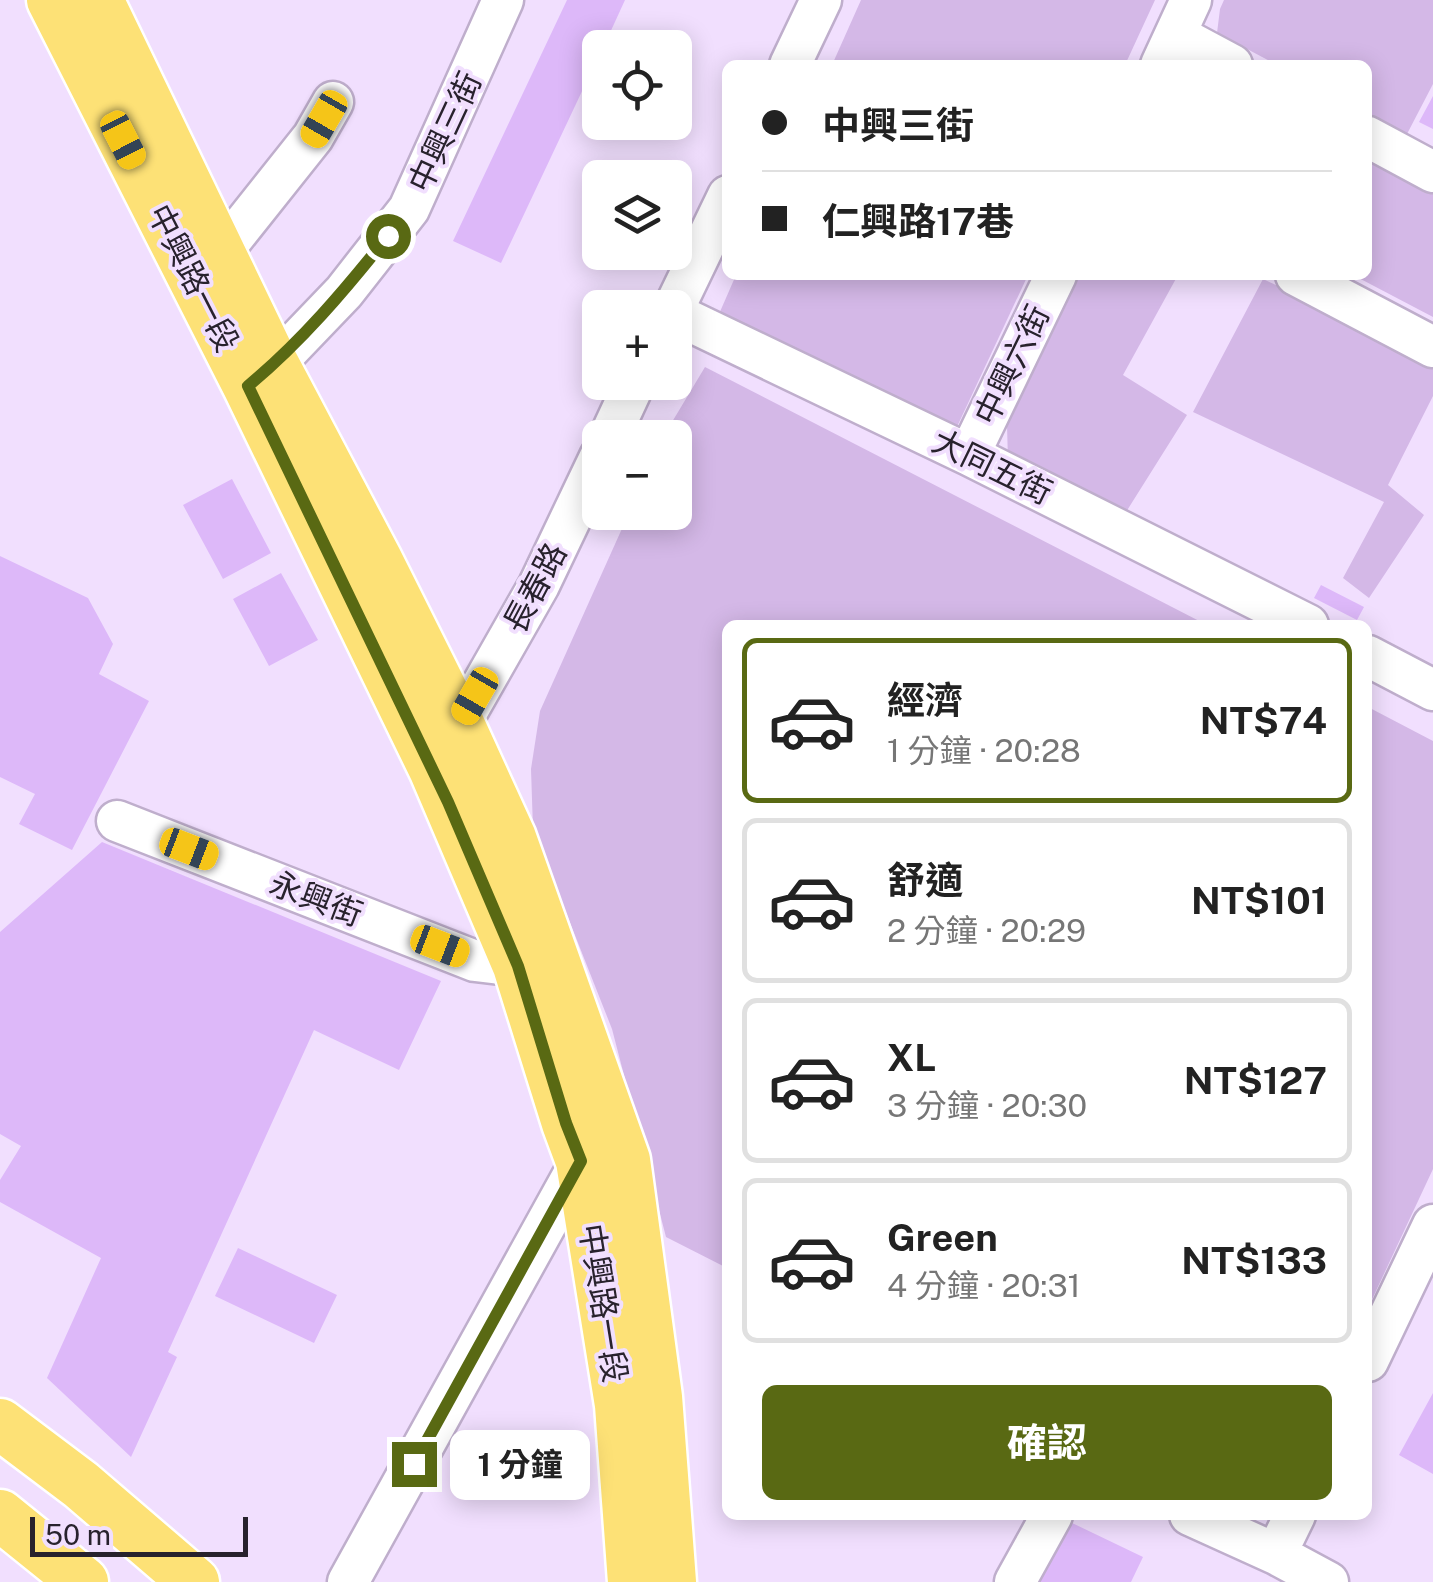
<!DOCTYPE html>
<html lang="zh-TW">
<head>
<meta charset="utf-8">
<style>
  :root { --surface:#fff; --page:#f6f6f6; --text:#222; --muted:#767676; --line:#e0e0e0; --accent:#596913 }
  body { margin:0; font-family:"Public Sans","Noto Sans TC",sans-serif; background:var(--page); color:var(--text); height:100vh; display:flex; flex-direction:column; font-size:38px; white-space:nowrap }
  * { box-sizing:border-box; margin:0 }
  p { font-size:32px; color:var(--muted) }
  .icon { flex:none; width:55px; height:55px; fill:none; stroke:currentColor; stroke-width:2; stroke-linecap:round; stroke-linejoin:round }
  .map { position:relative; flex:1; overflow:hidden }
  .side { position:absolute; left:722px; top:620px; width:650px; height:900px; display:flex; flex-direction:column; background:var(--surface); border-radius:15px; box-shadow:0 5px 25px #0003 }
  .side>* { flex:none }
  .hud { position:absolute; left:722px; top:60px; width:650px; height:220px; border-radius:15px; box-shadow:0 5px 25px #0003; display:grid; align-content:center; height:220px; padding:0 40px; background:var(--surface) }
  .tools { position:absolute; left:582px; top:30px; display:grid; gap:20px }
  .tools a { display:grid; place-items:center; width:110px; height:110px; border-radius:15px; background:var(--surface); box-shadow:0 5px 25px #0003; font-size:50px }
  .scale { position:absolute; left:30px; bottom:25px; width:218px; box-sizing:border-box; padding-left:10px; border:5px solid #28222d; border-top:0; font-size:28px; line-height:35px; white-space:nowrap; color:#28222d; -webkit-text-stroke:8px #f1dffe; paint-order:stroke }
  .end { position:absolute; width:45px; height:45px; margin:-22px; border:12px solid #596913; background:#fff; box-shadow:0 0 0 5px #fff }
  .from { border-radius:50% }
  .bubble { position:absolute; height:70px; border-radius:15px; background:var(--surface); box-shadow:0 5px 25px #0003; font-size:32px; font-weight:700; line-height:70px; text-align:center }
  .car { position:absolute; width:30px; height:60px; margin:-30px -15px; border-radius:12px; box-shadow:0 0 8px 2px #0007; background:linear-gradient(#f5c518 24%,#345 0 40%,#f5c518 0 76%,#345 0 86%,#f5c518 0) }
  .hud b { display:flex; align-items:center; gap:35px; height:95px; font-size:38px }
  .hud b+b { border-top:2px solid var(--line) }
  .hud i { width:25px; height:25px; background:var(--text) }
  ul { padding:18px 0 0; list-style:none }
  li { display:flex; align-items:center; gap:30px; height:165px; margin:0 20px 15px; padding:0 20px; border:5px solid var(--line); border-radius:15px }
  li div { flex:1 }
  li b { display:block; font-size:38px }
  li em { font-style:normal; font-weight:700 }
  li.selected { border-color:var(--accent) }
  li>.icon { width:90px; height:90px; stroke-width:1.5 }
  .action { display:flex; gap:20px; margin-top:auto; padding:20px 40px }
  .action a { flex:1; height:115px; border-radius:15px; background:var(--accent); color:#fff; font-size:40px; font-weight:700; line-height:115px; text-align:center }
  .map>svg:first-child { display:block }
</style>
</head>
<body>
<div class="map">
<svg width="1433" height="1582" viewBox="0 0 1433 1582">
  <rect width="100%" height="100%" fill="#f1dffe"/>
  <!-- green -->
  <path fill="#d4b8e7" d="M 861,0 L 1155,0 L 1125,65 L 832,65 Z
    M 1224,0 L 1433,0 L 1433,84 L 1407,134 L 1368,114 L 1368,65 L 1277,65 L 1217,33 L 1220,9 Z
    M 1368,158 L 1433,193 L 1433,317 L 1353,275 L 1368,275 Z
    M 736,275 L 1028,275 L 955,431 L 719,314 Z
    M 1077,275 L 1178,275 L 1123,375 L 1187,415 L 1121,520 L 1008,461 L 1007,425 Z
    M 1263,279 L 1433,359 L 1433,396 L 1388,485 L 1424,515 L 1369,598 L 1343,578 L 1384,502 L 1193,412 Z
    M 705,367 L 1207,625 L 728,625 L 727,1268 L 666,1237 L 612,1029 L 533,829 L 531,769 L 540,711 L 629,513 L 675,512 L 675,438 L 663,437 Z
    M 1368,707 L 1433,741 L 1433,1169 L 1368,1308 Z"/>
  <!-- building -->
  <path fill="#ddb8f9" d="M 567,0 L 625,0 L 603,48 L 600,48 L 600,53 L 501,263 L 453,241 Z
    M 1433,96 L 1433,129 L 1419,122 Z
    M 232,479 L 271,553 L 223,579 L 183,505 Z
    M 0,556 L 88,598 L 113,644 L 99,674 L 149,701 L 72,850 L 19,824 L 35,794 L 0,777 Z
    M 281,573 L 318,640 L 269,666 L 233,599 Z
    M 1321,585 L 1364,607 L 1357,620 L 1314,598 Z
    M 102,842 L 441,981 L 399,1070 L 314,1030 L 168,1352 L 177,1357 L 131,1457 L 47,1378 L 101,1258 L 0,1202 L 0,1180 L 21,1146 L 0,1134 L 0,932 Z
    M 238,1248 L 337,1295 L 314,1343 L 215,1296 Z
    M 1433,1393 L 1433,1474 L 1399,1455 Z
    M 1068,1521 L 1143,1557 L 1131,1582 L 1039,1582 Z"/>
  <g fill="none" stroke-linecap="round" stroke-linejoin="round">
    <!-- minor casing -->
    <g stroke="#bfaecc" stroke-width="45">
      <path id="minor" d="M 1176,35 L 1232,65
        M 790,65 L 821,0
        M 1161,65 L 1191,0
        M 1368,137 L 1433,172
        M 220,254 L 313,137 L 333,102
        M 1296,275 L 1433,347
        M 674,308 L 728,196
        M 675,314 L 969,455 L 1308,625
        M 255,380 L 274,365 L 344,292 L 409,209 L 503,0
        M 609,438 L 635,382
        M 969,455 L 1056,275
        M 1368,656 L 1433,690
        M 448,745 L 539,585 L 600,457
        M 117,821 L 475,961 L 518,966
        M 1368,1361 L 1433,1225
        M 1190,1515 L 1276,1554 L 1328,1582
        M 1276,1554 L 1295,1515
        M 348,1582 L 581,1161 L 596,1161
        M 1015,1582 L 1052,1515"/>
    </g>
    <!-- major casing -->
    <g stroke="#fff" stroke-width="55">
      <path id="major" d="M 52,0 L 248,386 L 434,769 L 518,966 L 567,1123 L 581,1161 L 620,1405 L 633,1582
        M 98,0 L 274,365 L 377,560 L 459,724 L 511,838 L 625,1160 L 657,1397 L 671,1582
        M 0,1424 L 81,1485 L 194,1582
        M 0,1515 L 83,1582"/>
    </g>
    <!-- minor -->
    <use href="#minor" stroke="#fff" stroke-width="40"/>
    <!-- major -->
    <use href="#major" stroke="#fde176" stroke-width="50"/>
  </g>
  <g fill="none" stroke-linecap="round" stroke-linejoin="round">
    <!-- route -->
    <path stroke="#596913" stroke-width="12" d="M 388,236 C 345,290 301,342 248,386 L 448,802 L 518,966 L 566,1123 L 581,1161 L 414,1464"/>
  </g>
  <g text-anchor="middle" stroke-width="8" stroke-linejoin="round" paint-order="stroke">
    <!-- street labels -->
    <g font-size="32" fill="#28222d" stroke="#f1dffe">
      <text transform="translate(445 132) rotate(-65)" y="11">中興三街</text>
      <text transform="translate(193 278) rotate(63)" y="11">中興路一段</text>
      <text transform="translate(1012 365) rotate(-64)" y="11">中興六街</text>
      <text transform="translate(992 467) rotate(26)" y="11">大同五街</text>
      <text transform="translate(535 588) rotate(-62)" y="11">長春路</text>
      <text transform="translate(316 899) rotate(21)" y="11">永興街</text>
      <text transform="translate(603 1303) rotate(81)" y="11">中興路一段</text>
    </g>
  </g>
</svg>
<div class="tools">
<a><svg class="icon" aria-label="locate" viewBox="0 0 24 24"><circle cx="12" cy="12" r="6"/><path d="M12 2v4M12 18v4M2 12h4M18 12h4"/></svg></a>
<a><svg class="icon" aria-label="layers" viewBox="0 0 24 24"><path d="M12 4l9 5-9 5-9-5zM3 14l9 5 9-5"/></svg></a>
<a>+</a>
<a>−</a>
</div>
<div class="scale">50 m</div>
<i class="end from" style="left:388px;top:236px"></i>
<i class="end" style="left:414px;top:1464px"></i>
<div class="bubble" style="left:450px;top:1430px;width:140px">1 分鐘</div>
<i class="car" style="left:324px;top:119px;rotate:210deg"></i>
<i class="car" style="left:123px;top:140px;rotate:153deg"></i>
<i class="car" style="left:475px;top:696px;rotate:210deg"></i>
<i class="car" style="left:189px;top:849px;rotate:111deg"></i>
<i class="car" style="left:440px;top:946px;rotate:111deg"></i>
<div class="hud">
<b><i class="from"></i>中興三街</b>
<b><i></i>仁興路17巷</b>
</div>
<section class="side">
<ul>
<li class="selected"><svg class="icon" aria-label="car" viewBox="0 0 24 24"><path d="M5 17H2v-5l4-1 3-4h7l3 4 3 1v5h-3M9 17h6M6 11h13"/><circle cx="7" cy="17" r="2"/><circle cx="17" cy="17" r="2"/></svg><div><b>經濟</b><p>1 分鐘 · 20:28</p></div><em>NT$74</em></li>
<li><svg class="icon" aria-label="car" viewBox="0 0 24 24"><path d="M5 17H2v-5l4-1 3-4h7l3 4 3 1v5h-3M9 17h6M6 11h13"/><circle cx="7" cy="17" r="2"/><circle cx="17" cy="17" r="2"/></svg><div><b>舒適</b><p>2 分鐘 · 20:29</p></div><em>NT$101</em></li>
<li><svg class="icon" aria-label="car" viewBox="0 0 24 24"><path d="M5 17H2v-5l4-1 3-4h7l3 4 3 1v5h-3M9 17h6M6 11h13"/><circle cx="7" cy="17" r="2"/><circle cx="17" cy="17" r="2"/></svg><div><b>XL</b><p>3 分鐘 · 20:30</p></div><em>NT$127</em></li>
<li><svg class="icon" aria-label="car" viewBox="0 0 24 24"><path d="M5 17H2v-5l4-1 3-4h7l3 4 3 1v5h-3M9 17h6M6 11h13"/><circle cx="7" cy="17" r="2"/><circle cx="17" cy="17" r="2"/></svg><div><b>Green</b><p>4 分鐘 · 20:31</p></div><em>NT$133</em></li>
</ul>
<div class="action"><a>確認</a></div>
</section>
</div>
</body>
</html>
